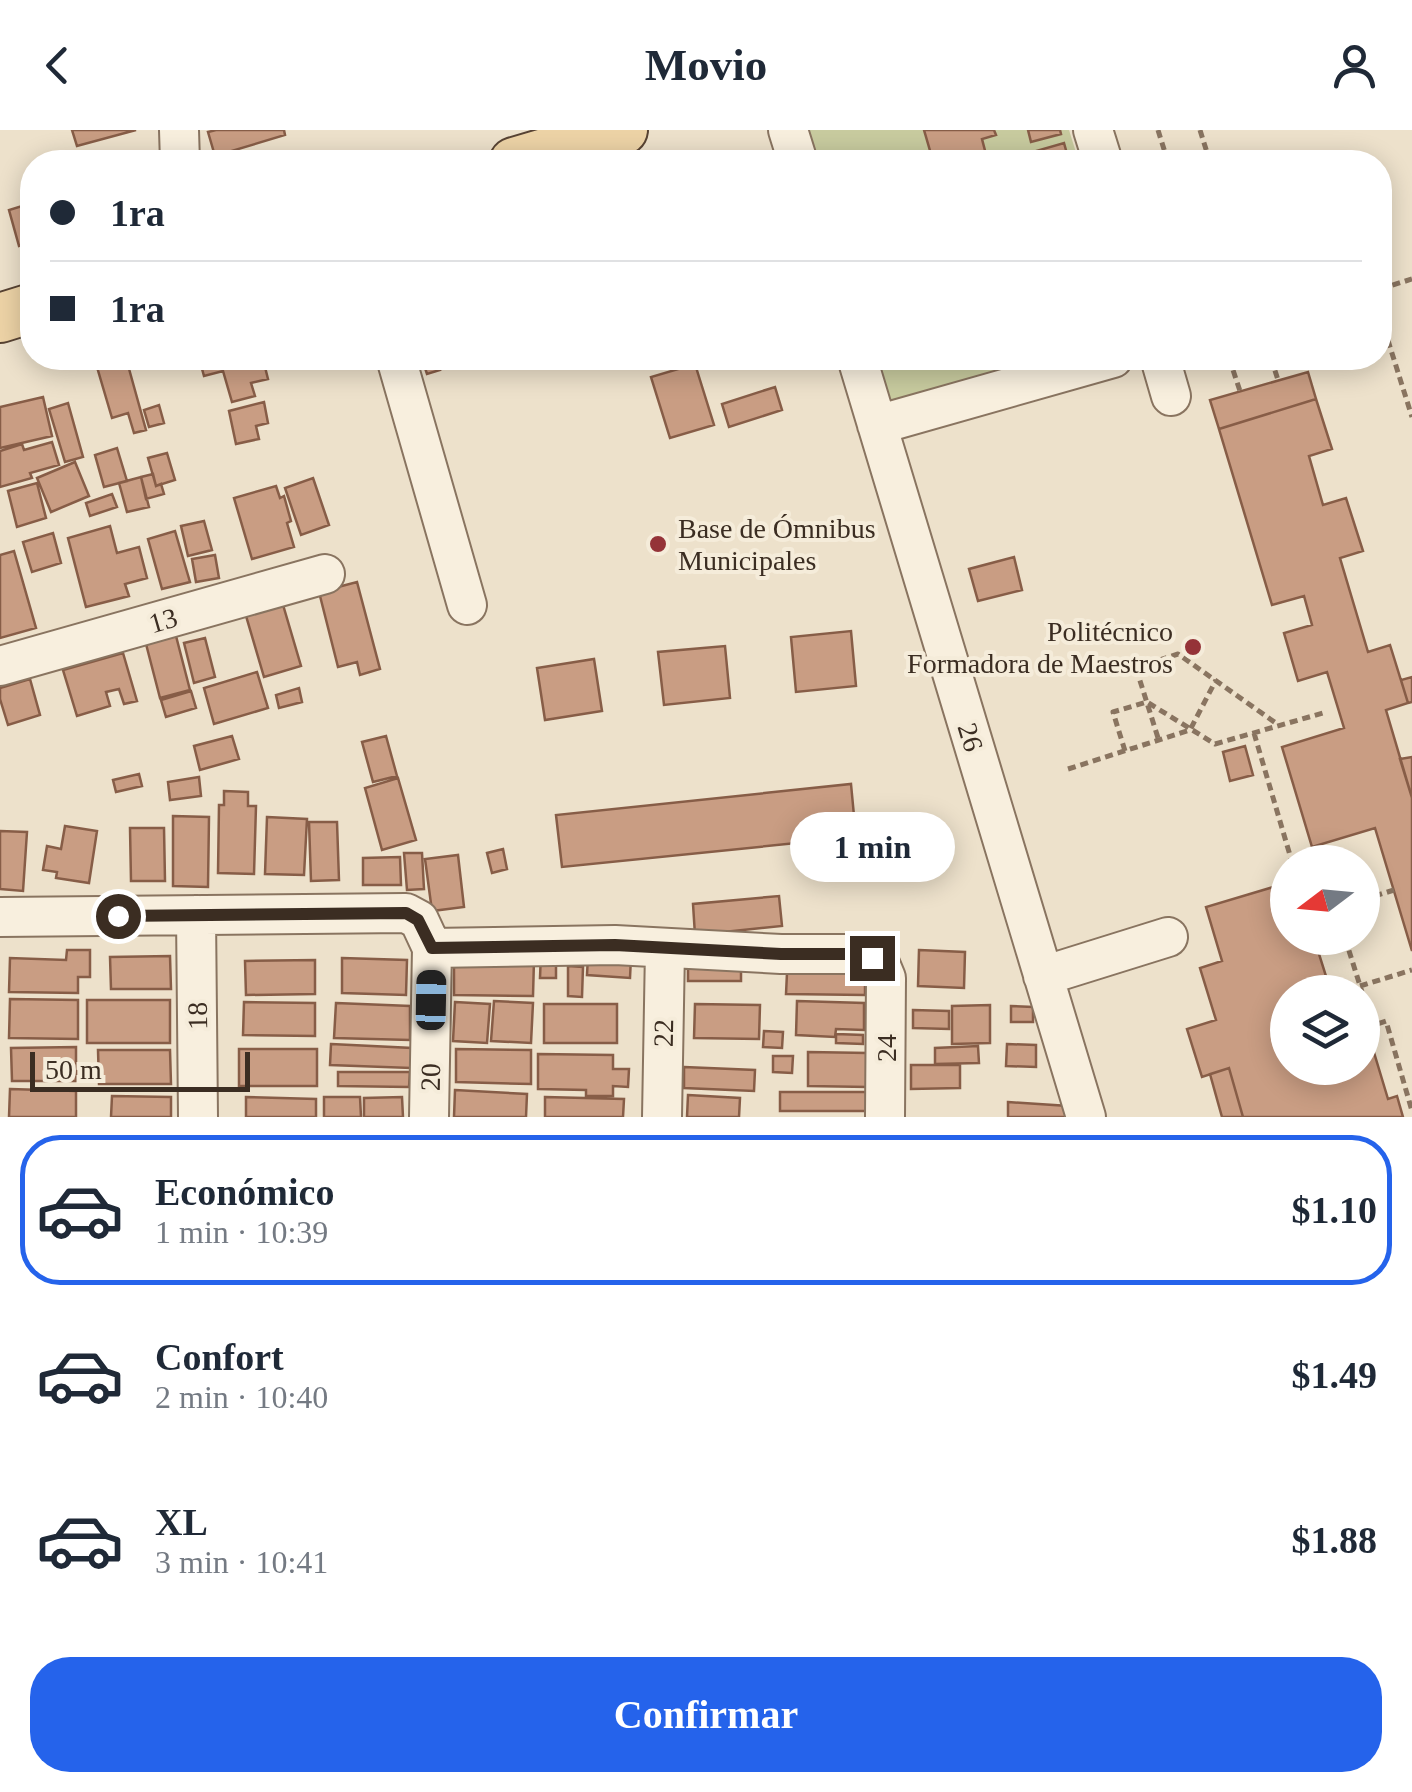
<!DOCTYPE html>
<html lang="es">
<head>
<meta charset="utf-8">
<style>
  :root { --surface:#fff; --page:#f2f2f3; --text:#1f2937; --muted:#747a83; --line:#e0e1e3; --accent:#2563eb }
  body { margin:0; font-family:"Times New Roman",serif; background:var(--page); color:var(--text); height:100vh; display:flex; flex-direction:column; font-size:38px; white-space:nowrap }
  * { box-sizing:border-box; margin:0 }
  p { font-size:32px; color:var(--muted) }
  .icon { flex:none; width:55px; height:55px; fill:none; stroke:currentColor; stroke-width:2; stroke-linecap:round; stroke-linejoin:round }
  .map { position:relative; height:987px; overflow:hidden }
  .drawer { display:flex; flex-direction:column; background:var(--surface); flex:1 }
  .drawer>* { flex:none }
  .hud { position:absolute; left:20px; top:20px; width:1372px; height:220px; border-radius:40px; box-shadow:0 5px 25px #0003; display:grid; align-content:center; height:220px; padding:0 30px; background:var(--surface) }
  .needle { width:65px; rotate:254deg }
  .tools { position:absolute; left:1270px; top:715px; display:grid; gap:20px }
  .tools a { display:grid; place-items:center; width:110px; height:110px; border-radius:50%; background:var(--surface); box-shadow:0 5px 25px #0003; font-size:50px }
  .scale { position:absolute; left:30px; bottom:25px; width:220px; box-sizing:border-box; padding-left:10px; border:5px solid #3b2d22; border-top:0; font-size:28px; line-height:35px; white-space:nowrap; color:#3b2d22; -webkit-text-stroke:8px #f5ecda; paint-order:stroke }
  .end { position:absolute; width:45px; height:45px; margin:-22px; border:12px solid #3b2d22; background:#fff; box-shadow:0 0 0 5px #fff }
  .from { border-radius:50% }
  .bubble { position:absolute; height:70px; border-radius:35px; background:var(--surface); box-shadow:0 5px 25px #0003; font-size:32px; font-weight:800; line-height:70px; text-align:center }
  .car { position:absolute; width:30px; height:60px; margin:-30px -15px; border-radius:12px; box-shadow:0 0 8px 2px #0007; background:linear-gradient(#222 24%,#8ab4d8 0 40%,#222 0 76%,#8ab4d8 0 86%,#222 0) }
  .hud b { display:flex; align-items:center; gap:35px; height:95px; font-size:38px }
  .hud b+b { border-top:2px solid var(--line) }
  .hud i { width:25px; height:25px; background:var(--text) }
  ul { padding:18px 0 0; list-style:none }
  li { display:flex; align-items:center; gap:30px; height:150px; margin:0 20px 15px; padding:0 10px; border:5px solid transparent; border-radius:40px }
  li div { flex:1 }
  li b { display:block; font-size:38px }
  li em { font-style:normal; font-weight:800 }
  li.selected { border-color:var(--accent) }
  li>.icon { width:90px; height:90px; stroke-width:1.5 }
  .primary-button { display:flex; gap:20px; margin-top:auto; padding:20px 30px }
  .primary-button a { flex:1; height:115px; border-radius:40px; background:var(--accent); color:#fff; font-size:40px; font-weight:800; line-height:115px; text-align:center }
  header { display:flex; justify-content:space-between; align-items:center; height:130px; padding:0 30px; background:var(--surface); font-size:45px; font-weight:800 }
  .map>svg:first-child { display:block }
</style>
</head>
<body>
<header><svg class="icon" aria-label="back" viewBox="0 0 24 24"><path d="M15 5l-7 7 7 7"/></svg>Movio<svg class="icon" aria-label="person" viewBox="0 0 24 24"><circle cx="12" cy="8" r="4"/><path d="M4 21q1-7 8-7t8 7"/></svg></header>
<div class="map">
<svg width="1412" height="987" viewBox="0 0 1412 987">
  <rect width="100%" height="100%" fill="#ede1cb"/>
  <!-- green -->
  <path fill="#c8cb9f" d="M 809,0 L 1069,0 L 1079,32 L 819,32 Z
    M 878,228 L 1048,228 L 892,275 Z"/>
  <!-- building -->
  <path fill="#c99d83" stroke="#875d47" stroke-width="2.5" d="M 72,0 L 136,0 L 77,16 Z
    M 216,0 L 284,0 L 285,5 L 215,26 L 208,2 Z
    M 924,0 L 994,0 L 996,5 L 982,9 L 988,32 L 937,32 L 935,23 L 931,24 Z
    M 1028,0 L 1060,0 L 1061,4 L 1031,12 Z
    M 1064,13 L 1069,31 L 1039,32 L 1036,21 Z
    M 32,73 L 32,112 L 19,116 L 9,80 Z
    M 126,228 L 146,300 L 134,303 L 128,283 L 112,288 L 97,237 Z
    M 199,228 L 268,228 L 263,229 L 268,249 L 251,253 L 255,266 L 232,272 L 223,241 L 204,246 Z
    M 418,228 L 452,228 L 437,232 L 440,240 L 427,244 L 424,235 L 420,237 Z
    M 695,234 L 714,295 L 670,308 L 651,247 Z
    M 1308,242 L 1316,269 L 1219,299 L 1210,270 Z
    M 775,257 L 782,280 L 729,297 L 722,274 Z
    M 43,267 L 52,306 L 0,318 L 0,277 Z
    M 1316,269 L 1332,319 L 1309,326 L 1323,375 L 1346,368 L 1363,421 L 1340,428 L 1368,522 L 1390,515 L 1408,573 L 1386,580 L 1412,668 L 1412,821 L 1375,698 L 1312,717 L 1282,617 L 1344,598 L 1327,542 L 1298,551 L 1284,503 L 1312,495 L 1304,466 L 1272,475 L 1219,299 Z
    M 264,272 L 268,293 L 256,296 L 259,309 L 236,314 L 229,281 Z
    M 68,273 L 83,327 L 65,332 L 49,279 Z
    M 159,275 L 164,293 L 149,297 L 144,280 Z
    M 52,312 L 59,335 L 30,343 L 32,348 L 0,357 L 0,321 L 22,314 L 24,320 Z
    M 117,318 L 127,351 L 104,357 L 95,325 Z
    M 167,323 L 175,350 L 156,356 L 148,328 Z
    M 75,332 L 89,366 L 51,382 L 37,348 Z
    M 153,344 L 156,356 L 161,354 L 164,364 L 146,369 L 141,347 Z
    M 141,347 L 149,377 L 127,382 L 119,353 Z
    M 313,348 L 329,395 L 301,405 L 285,358 Z
    M 37,353 L 46,388 L 17,397 L 8,361 Z
    M 276,356 L 280,368 L 284,366 L 291,391 L 287,393 L 294,417 L 252,429 L 234,368 Z
    M 112,364 L 117,377 L 90,386 L 86,373 Z
    M 204,391 L 212,420 L 188,426 L 181,396 Z
    M 110,396 L 117,423 L 139,417 L 147,448 L 125,454 L 129,466 L 86,477 L 68,408 Z
    M 175,401 L 190,452 L 162,459 L 148,409 Z
    M 53,403 L 61,433 L 32,442 L 23,412 Z
    M 14,421 L 36,498 L 0,508 L 0,425 Z
    M 215,425 L 219,448 L 196,452 L 192,429 Z
    M 1014,427 L 1022,460 L 978,471 L 969,439 Z
    M 357,452 L 380,539 L 360,545 L 357,532 L 338,537 L 319,462 Z
    M 281,468 L 301,536 L 264,547 L 244,479 Z
    M 851,501 L 856,556 L 796,562 L 791,507 Z
    M 176,506 L 190,560 L 160,568 L 146,514 Z
    M 205,508 L 215,547 L 194,553 L 184,513 Z
    M 725,516 L 730,568 L 664,575 L 658,522 Z
    M 123,523 L 137,571 L 124,574 L 119,559 L 106,562 L 110,576 L 77,586 L 63,540 Z
    M 594,529 L 602,581 L 545,590 L 537,538 Z
    M 257,542 L 268,578 L 214,594 L 204,558 Z
    M 1412,547 L 1412,572 L 1408,573 L 1401,550 Z
    M 30,549 L 40,585 L 8,595 L 0,569 L 0,558 Z
    M 299,558 L 302,572 L 279,578 L 276,565 Z
    M 191,561 L 196,578 L 166,587 L 161,570 Z
    M 232,606 L 239,629 L 200,640 L 194,616 Z
    M 386,606 L 397,646 L 373,652 L 362,612 Z
    M 1245,616 L 1253,645 L 1230,651 L 1223,622 Z
    M 1412,627 L 1412,668 L 1400,629 Z
    M 139,644 L 142,656 L 116,662 L 113,650 Z
    M 199,647 L 201,666 L 170,670 L 168,652 Z
    M 398,648 L 416,710 L 382,720 L 365,658 Z
    M 851,654 L 856,707 L 562,737 L 556,685 Z
    M 224,661 L 248,662 L 248,676 L 256,676 L 254,744 L 218,743 L 219,675 L 224,675 Z
    M 173,686 L 209,687 L 208,757 L 173,756 Z
    M 267,687 L 307,689 L 304,745 L 265,744 Z
    M 309,692 L 337,692 L 339,750 L 311,751 Z
    M 65,696 L 97,701 L 89,753 L 56,748 L 57,742 L 43,740 L 47,716 L 61,719 Z
    M 130,698 L 164,698 L 165,751 L 131,751 Z
    M 0,701 L 27,702 L 23,761 L 0,759 Z
    M 503,719 L 507,739 L 492,743 L 487,723 Z
    M 404,723 L 422,723 L 424,759 L 407,760 Z
    M 458,725 L 464,777 L 432,781 L 425,729 Z
    M 400,727 L 401,755 L 363,755 L 363,728 Z
    M 1280,755 L 1288,780 L 1288,808 L 1296,808 L 1296,810 L 1314,808 L 1331,862 L 1288,862 L 1288,938 L 1362,938 L 1362,897 L 1366,896 L 1388,969 L 1397,966 L 1403,987 L 1243,987 L 1229,938 L 1202,947 L 1187,899 L 1216,890 L 1200,838 L 1222,831 L 1206,777 Z
    M 779,766 L 782,796 L 695,805 L 693,774 Z
    M 67,820 L 90,820 L 90,847 L 78,847 L 78,863 L 9,862 L 10,828 L 66,830 Z
    M 919,820 L 965,822 L 964,858 L 918,856 Z
    M 541,822 L 556,822 L 556,848 L 540,848 Z
    M 588,825 L 631,827 L 630,848 L 587,845 Z
    M 170,826 L 171,859 L 111,859 L 110,827 Z
    M 342,828 L 407,830 L 406,865 L 342,863 Z
    M 454,829 L 534,830 L 533,866 L 454,865 Z
    M 315,830 L 315,864 L 246,865 L 245,831 Z
    M 688,831 L 741,831 L 741,851 L 688,851 Z
    M 568,836 L 583,837 L 582,867 L 568,866 Z
    M 787,843 L 865,844 L 865,865 L 786,864 Z
    M 10,869 L 78,870 L 78,909 L 9,908 Z
    M 87,870 L 170,870 L 170,913 L 87,913 Z
    M 494,871 L 533,873 L 531,913 L 491,911 Z
    M 797,871 L 864,873 L 864,900 L 836,899 L 835,907 L 796,905 Z
    M 244,872 L 315,873 L 315,906 L 243,905 Z
    M 455,872 L 490,874 L 487,913 L 453,911 Z
    M 336,873 L 410,876 L 410,910 L 334,908 Z
    M 544,874 L 617,874 L 617,913 L 544,913 Z
    M 695,874 L 760,875 L 759,909 L 694,908 Z
    M 990,875 L 990,913 L 952,914 L 952,876 Z
    M 1011,876 L 1033,877 L 1033,892 L 1011,892 Z
    M 913,880 L 949,881 L 949,899 L 913,898 Z
    M 764,901 L 783,902 L 782,918 L 763,917 Z
    M 836,904 L 863,905 L 863,914 L 836,913 Z
    M 331,914 L 412,918 L 411,938 L 330,935 Z
    M 1007,914 L 1036,915 L 1036,937 L 1006,936 Z
    M 978,916 L 979,933 L 935,934 L 935,918 Z
    M 76,917 L 76,951 L 12,951 L 11,918 Z
    M 239,919 L 317,919 L 317,956 L 239,956 Z
    M 456,919 L 531,920 L 531,954 L 456,952 Z
    M 98,920 L 170,920 L 171,954 L 99,954 Z
    M 808,922 L 868,923 L 868,957 L 808,956 Z
    M 538,924 L 613,925 L 613,939 L 629,939 L 628,957 L 613,956 L 613,966 L 586,966 L 586,960 L 538,959 Z
    M 773,926 L 793,926 L 792,943 L 773,942 Z
    M 911,935 L 960,935 L 960,958 L 911,959 Z
    M 684,937 L 755,940 L 754,961 L 684,958 Z
    M 1229,938 L 1243,987 L 1222,987 L 1210,944 Z
    M 338,942 L 410,942 L 409,957 L 338,956 Z
    M 10,959 L 76,961 L 76,987 L 9,987 Z
    M 455,960 L 527,964 L 526,987 L 454,987 Z
    M 780,962 L 866,962 L 867,981 L 780,981 Z
    M 688,965 L 740,968 L 739,987 L 687,987 Z
    M 112,966 L 171,967 L 171,987 L 111,987 Z
    M 246,967 L 316,969 L 316,987 L 246,987 Z
    M 324,967 L 360,967 L 361,987 L 324,987 Z
    M 402,967 L 403,987 L 364,987 L 364,968 Z
    M 545,967 L 624,969 L 623,987 L 545,987 Z
    M 1008,972 L 1068,976 L 1067,987 L 1008,987 Z"/>
  <g fill="none" stroke-linecap="round" stroke-linejoin="round">
    <!-- minor casing -->
    <g stroke="#897460" stroke-width="42">
      <path id="minor" d="M 179,0 L 180,32
        M 788,0 L 798,32
        M 1093,0 L 1103,32
        M 396,228 L 467,475
        M 857,228 L 1086,987
        M 1160,228 L 1171,266
        M 877,295 L 1113,228
        M 0,536 L 325,444
        M 196,785 L 198,987
        M 0,787 L 406,783 L 419,790 L 432,818 L 429,987
        M 432,818 L 615,815 L 781,824 L 855,824 L 872,828 L 881,836 L 886,848 L 885,987
        M 1043,846 L 1168,807
        M 662,987 L 665,819"/>
    </g>
    <!-- major casing -->
    <g stroke="#584333" stroke-width="52">
      <path id="major" d="M 514,32 L 623,0
        M 0,188 L 32,178"/>
    </g>
    <!-- path -->
    <path stroke="#897460" stroke-width="5" stroke-dasharray="8 5" stroke-linecap="butt" d="M 1158,0 L 1168,32
      M 1200,0 L 1210,32
      M 1380,159 L 1412,149
      M 1380,185 L 1412,287
      M 1229,228 L 1240,261
      M 1271,228 L 1278,250
      M 1136,538 L 1159,611
      M 1122,542 L 1178,524 L 1280,596
      M 1254,603 L 1292,732
      M 1125,621 L 1113,582 L 1147,572 L 1215,614 L 1323,583
      M 1068,639 L 1190,600 L 1216,550
      M 1362,770 L 1394,760
      M 1345,808 L 1362,862
      M 1360,856 L 1412,840
      M 1362,866 L 1371,896 L 1386,891 L 1412,981"/>
    <!-- minor -->
    <use href="#minor" stroke="#f8efde" stroke-width="38"/>
    <!-- major -->
    <use href="#major" stroke="#edd3a6" stroke-width="48"/>
  </g>
  <g fill="none" stroke-linecap="round" stroke-linejoin="round">
    <!-- route -->
    <path stroke="#3b2d22" stroke-width="12" d="M 118,786 L 406,783 L 418,790 L 432,818 L 615,815 L 781,824 L 856,824 L 872,828"/>
  </g>
  <!-- markers -->
  <g fill="#953338" stroke="#f5ecda" stroke-width="4">
    <circle cx="658" cy="414" r="10"/>
    <circle cx="1193" cy="517" r="10"/>
  </g>
  <g text-anchor="middle" stroke-width="8" stroke-linejoin="round" paint-order="stroke">
    <!-- poi labels -->
    <g font-size="28" fill="#3b2d22" stroke="#f5ecda" text-anchor="start">
      <text x="678" y="408">Base de Ómnibus<tspan x="678" dy="32">Municipales</tspan></text>
      <text x="1173" y="511" text-anchor="end">Politécnico<tspan x="1173" dy="32">Formadora de Maestros</tspan></text>
    </g>
    <!-- street labels -->
    <g font-size="28" fill="#3b2d22" stroke="#f5ecda">
      <text transform="translate(163 490) rotate(-16)" y="10">13</text>
      <text transform="translate(971 607) rotate(73)" y="10">26</text>
      <text transform="translate(197 886) rotate(-91)" y="10">18</text>
      <text transform="translate(663 903) rotate(-89)" y="10">22</text>
      <text transform="translate(886 918) rotate(-90)" y="10">24</text>
      <text transform="translate(430 947) rotate(-89)" y="10">20</text>
    </g>
  </g>
</svg>
<div class="tools">
<a><svg class="needle" viewBox="-14 -14 28 28"><path d="M0-13l5 13h-10z" fill="#e53935"/><path d="M0 13l5-13h-10z" fill="#747a83"/></svg></a>
<a><svg class="icon" aria-label="layers" viewBox="0 0 24 24"><path d="M12 4l9 5-9 5-9-5zM3 14l9 5 9-5"/></svg></a>
</div>
<div class="scale">50 m</div>
<i class="end from" style="left:118px;top:786px"></i>
<i class="end" style="left:872px;top:828px"></i>
<div class="bubble" style="left:790px;top:682px;width:165px">1 min</div>
<i class="car" style="left:431px;top:870px;rotate:1deg"></i>
<div class="hud">
<b><i class="from"></i>1ra</b>
<b><i></i>1ra</b>
</div>
</div>
<section class="drawer">
<ul>
<li class="selected"><svg class="icon" aria-label="car" viewBox="0 0 24 24"><path d="M5 17H2v-5l4-1 3-4h7l3 4 3 1v5h-3M9 17h6M6 11h13"/><circle cx="7" cy="17" r="2"/><circle cx="17" cy="17" r="2"/></svg><div><b>Económico</b><p>1 min · 10:39</p></div><em>$1.10</em></li>
<li><svg class="icon" aria-label="car" viewBox="0 0 24 24"><path d="M5 17H2v-5l4-1 3-4h7l3 4 3 1v5h-3M9 17h6M6 11h13"/><circle cx="7" cy="17" r="2"/><circle cx="17" cy="17" r="2"/></svg><div><b>Confort</b><p>2 min · 10:40</p></div><em>$1.49</em></li>
<li><svg class="icon" aria-label="car" viewBox="0 0 24 24"><path d="M5 17H2v-5l4-1 3-4h7l3 4 3 1v5h-3M9 17h6M6 11h13"/><circle cx="7" cy="17" r="2"/><circle cx="17" cy="17" r="2"/></svg><div><b>XL</b><p>3 min · 10:41</p></div><em>$1.88</em></li>
</ul>
<div class="primary-button"><a>Confirmar</a></div>
</section>
</body>
</html>
